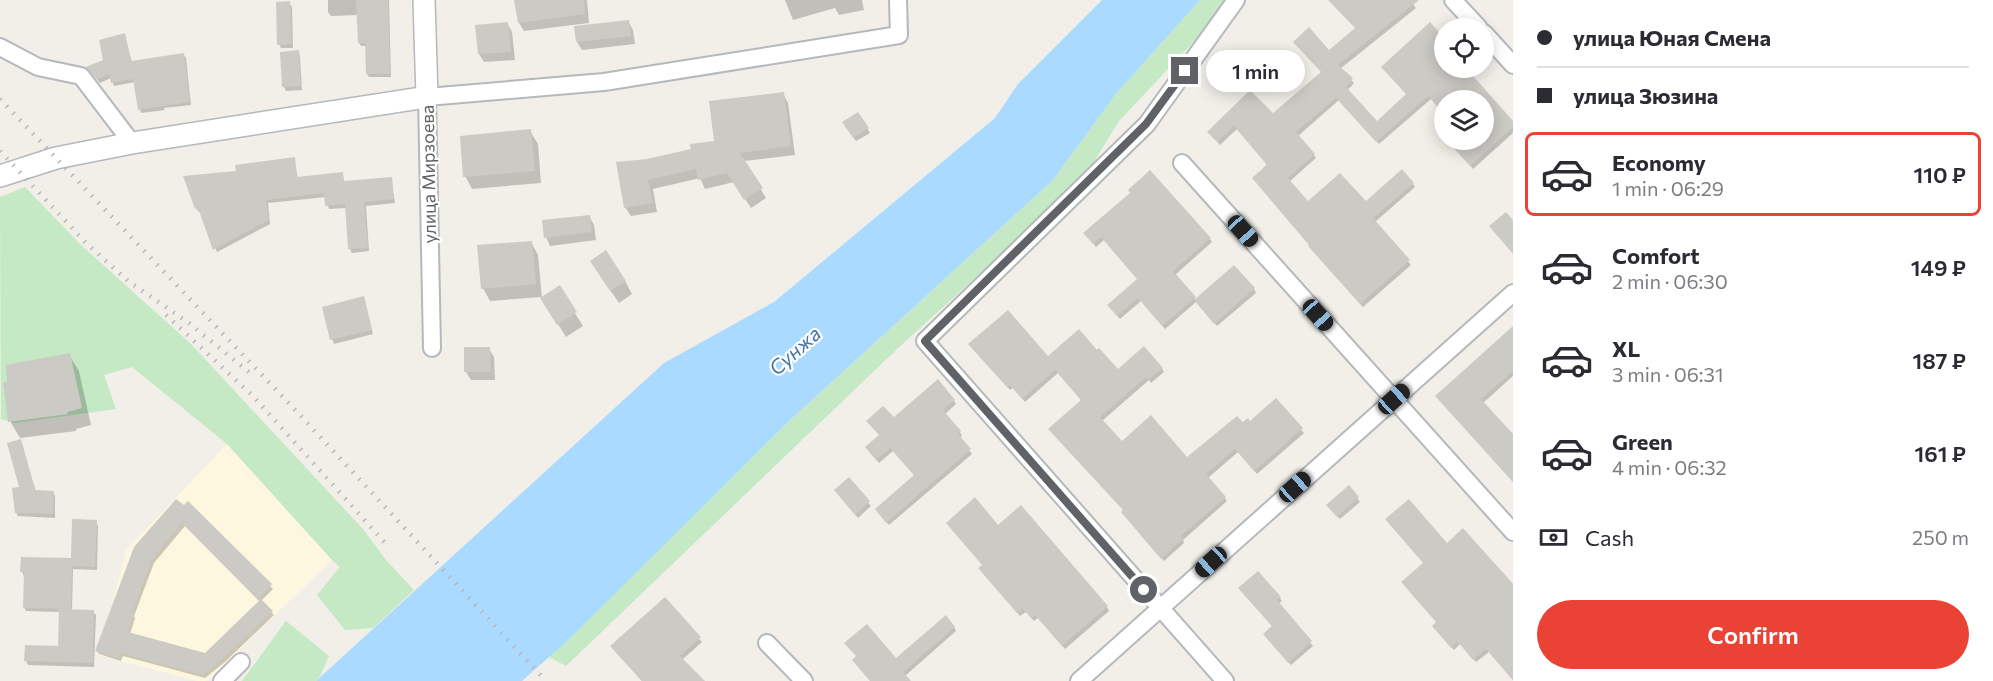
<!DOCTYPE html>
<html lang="en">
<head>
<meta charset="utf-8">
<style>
  :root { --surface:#fff; --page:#f2f2f3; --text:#2b2b33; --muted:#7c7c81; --line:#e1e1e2; --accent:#ea4335 }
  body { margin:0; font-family:Commissioner,sans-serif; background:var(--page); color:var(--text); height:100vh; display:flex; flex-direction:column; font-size:22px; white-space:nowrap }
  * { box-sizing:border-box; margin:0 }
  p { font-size:20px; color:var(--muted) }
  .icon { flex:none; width:33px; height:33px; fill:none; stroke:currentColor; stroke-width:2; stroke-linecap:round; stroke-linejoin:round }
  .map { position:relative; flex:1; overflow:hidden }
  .panel { display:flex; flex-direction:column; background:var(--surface); width:480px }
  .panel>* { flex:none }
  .top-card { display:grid; align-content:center; height:132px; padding:0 24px; background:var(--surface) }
  .buttons { position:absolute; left:1434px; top:18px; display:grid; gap:12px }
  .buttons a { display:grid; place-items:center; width:60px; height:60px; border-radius:50%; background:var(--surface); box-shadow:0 3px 15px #0003; font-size:30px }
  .end { position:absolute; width:27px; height:27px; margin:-14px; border:8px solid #5f6368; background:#fff; box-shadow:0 0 0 3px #fff }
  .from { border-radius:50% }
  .bubble { position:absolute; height:42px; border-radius:21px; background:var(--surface); box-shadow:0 3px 15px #0003; font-size:20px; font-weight:600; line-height:42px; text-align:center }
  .car { position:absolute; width:18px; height:36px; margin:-18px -9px; border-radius:8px; box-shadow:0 0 4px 2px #0007; background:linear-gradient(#222 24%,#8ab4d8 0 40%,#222 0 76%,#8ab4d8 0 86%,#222 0) }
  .top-card b { display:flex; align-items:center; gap:21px; height:57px; font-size:22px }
  .top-card b+b { border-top:2px solid var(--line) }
  .top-card i { width:15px; height:15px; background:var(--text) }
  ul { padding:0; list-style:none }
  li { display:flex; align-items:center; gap:18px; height:84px; margin:0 12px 9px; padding:0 12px; border:3px solid transparent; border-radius:9px }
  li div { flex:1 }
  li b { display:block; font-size:22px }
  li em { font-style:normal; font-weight:600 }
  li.active { border-color:var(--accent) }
  li>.icon { width:54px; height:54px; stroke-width:1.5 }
  .pay { display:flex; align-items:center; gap:15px; height:66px; padding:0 24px; font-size:22px }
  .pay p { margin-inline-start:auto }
  .primary-button { display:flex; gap:12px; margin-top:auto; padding:12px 24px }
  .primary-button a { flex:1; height:69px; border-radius:36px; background:var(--accent); color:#fff; font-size:24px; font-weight:600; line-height:69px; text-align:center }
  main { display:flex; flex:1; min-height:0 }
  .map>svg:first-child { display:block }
</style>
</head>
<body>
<main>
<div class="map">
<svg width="1513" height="681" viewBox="0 0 1513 681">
  <rect width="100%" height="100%" fill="#f1efe8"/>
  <!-- commercial -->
  <path fill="#fef7e0" d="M 227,444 L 332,560 L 207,681 L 197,681 L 98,655 L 127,549 Z"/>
  <!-- green -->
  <path fill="#c5e8c5" d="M 1200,0 L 1225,0 L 1199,36 L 1119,121 L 1087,173 L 1055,205 L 896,350 L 566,666 L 549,657 L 789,421 L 1053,180 L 1115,95 Z
    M 25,187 L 81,245 L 191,344 L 363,529 L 386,560 L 414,590 L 373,628 L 345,630 L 317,595 L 340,567 L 332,560 L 227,444 L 132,367 L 104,375 L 116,409 L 15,423 L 1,419 L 0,197 Z
    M 286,621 L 329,656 L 320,676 L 316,681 L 242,681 Z"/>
  <!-- water -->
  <path fill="#aadaff" d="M 1102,0 L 1200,0 L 1115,95 L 1053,180 L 789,421 L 566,642 L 522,681 L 316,681 L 664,363 L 774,302 L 995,118 L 1018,84 Z"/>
  <!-- shadow -->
  <path fill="#0003" fill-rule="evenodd" d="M 328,0 L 389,0 L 391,77 L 369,77 L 367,74 L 366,46 L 361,46 L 359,43 L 358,15 L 331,16 L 328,12 Z
    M 516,0 L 587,0 L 589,23 L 524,31 L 519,23 Z
    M 785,0 L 862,0 L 864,10 L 839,15 L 835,8 L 793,20 Z
    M 1329,0 L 1410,0 L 1416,8 L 1340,69 L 1354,83 L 1347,91 L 1377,123 L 1407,95 L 1383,67 L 1430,24 L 1444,40 L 1444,68 L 1466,68 L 1513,124 L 1513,133 L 1473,169 L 1454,147 L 1462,140 L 1484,140 L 1484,100 L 1444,100 L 1444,114 L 1431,99 L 1379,144 L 1339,100 L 1298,136 L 1316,158 L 1289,182 L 1308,203 L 1365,203 L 1413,184 L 1415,187 L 1375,222 L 1411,265 L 1363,307 L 1312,250 L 1311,246 L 1254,178 L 1267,164 L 1237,129 L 1220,145 L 1209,132 L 1273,115 L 1322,73 L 1329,52 L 1357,29 Z
    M 289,3 L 292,7 L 293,48 L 281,48 L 279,44 Z
    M 628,21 L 633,30 L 635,44 L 582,50 L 577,42 Z
    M 507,23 L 512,32 L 515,60 L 484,62 L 479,54 Z
    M 124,35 L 132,62 L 183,54 L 186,58 L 191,105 L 164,108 L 165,110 L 141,113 L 135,82 L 114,86 L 111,78 L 100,83 L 90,71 L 105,61 Z
    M 298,52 L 300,56 L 302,90 L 286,91 L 284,87 Z
    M 783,94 L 788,103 L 795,155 L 744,161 L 766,198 L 751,208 L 734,182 L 705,189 L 700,178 L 653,189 L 657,212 L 631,216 L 625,207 L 647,160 L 693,150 L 716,142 Z
    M 858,114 L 870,133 L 856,141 L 844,123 Z
    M 530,131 L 538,144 L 541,183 L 472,189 L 465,176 Z
    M 294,159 L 298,179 L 342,174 L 345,183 L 391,178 L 395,203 L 366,206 L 369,251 L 352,253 L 350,249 L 346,208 L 329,209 L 326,197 L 268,203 L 270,224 L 217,252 L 201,211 L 199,212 L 196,208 L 237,172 Z
    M 589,216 L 594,225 L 596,240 L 550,246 L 546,237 Z
    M 1085,233 L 1210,239 L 1212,242 L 1175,275 L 1196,300 L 1254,289 L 1256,293 L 1217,326 L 1196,302 L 1165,329 L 1141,301 L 1120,319 L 1111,309 L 1138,280 L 1104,240 L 1096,247 Z
    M 531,242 L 538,255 L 542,298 L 559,288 L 583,326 L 566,337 L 541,297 L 490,301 L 483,288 Z
    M 599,274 L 625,281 L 632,294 L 619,303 Z
    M 365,302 L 373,334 L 334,344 L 323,308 Z
    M 1513,328 L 1513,376 L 1483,403 L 1513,436 L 1513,482 L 1437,396 Z
    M 972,348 L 1048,358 L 1117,371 L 1162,369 L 1164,372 L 1151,383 L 1149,380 L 1102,421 L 1121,443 L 1187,459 L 1243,424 L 1250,423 L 1276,400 L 1304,433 L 1257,474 L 1238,452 L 1208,478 L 1227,501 L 1183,540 L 1184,543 L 1164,561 L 1125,516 L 1082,401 L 1058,373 L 1025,402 L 1013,388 L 1010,390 Z
    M 489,349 L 494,357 L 495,380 L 471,380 L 466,372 Z
    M 69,355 L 79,371 L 91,425 L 76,429 L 76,431 L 20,438 L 10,421 Z
    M 954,401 L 956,404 L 945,414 L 960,432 L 962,436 L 959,438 L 972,454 L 889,525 L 879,513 L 915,476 L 893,451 L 879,463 L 869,451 L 894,420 Z
    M 22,445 L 36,492 L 53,493 L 55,496 L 55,518 L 18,516 L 16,512 L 21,488 Z
    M 849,479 L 871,506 L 858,518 L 838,494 Z
    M 1349,487 L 1360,502 L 1340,519 L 1330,509 Z
    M 176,501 L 185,508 L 188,503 L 273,589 L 261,601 L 274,615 L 225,662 L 205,678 L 123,656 L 121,661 L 99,654 L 97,651 ZM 185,526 L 260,602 L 205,654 L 130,634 L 135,618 L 134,616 L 154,563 Z
    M 96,522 L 98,526 L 97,570 L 73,569 L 72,611 L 93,612 L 96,615 L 94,667 L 28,665 L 26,661 L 59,648 L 60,612 L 26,611 L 24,607 L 24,576 L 22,572 L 73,560 Z
    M 998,527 L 1107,607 L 1109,611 L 1065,649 L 1038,618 L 1034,621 L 1026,612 L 1020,616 L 982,572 Z
    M 1463,530 L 1513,584 L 1513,680 L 1489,652 L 1476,662 L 1460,644 L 1454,650 L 1436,630 L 1447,545 Z
    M 1242,592 L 1280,598 L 1282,601 L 1278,604 L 1313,646 L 1291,665 L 1267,638 L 1273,627 Z
    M 665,599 L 702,642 L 682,660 L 703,681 L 642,681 L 614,650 Z
    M 954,627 L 956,631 L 905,676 L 909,681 L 871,681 L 896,660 Z"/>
  <!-- building -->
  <path fill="#cccac5" d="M 356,0 L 388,0 L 390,74 L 366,74 L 365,43 L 358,43 Z
    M 514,0 L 584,0 L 585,14 L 518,23 Z
    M 1328,0 L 1419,0 L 1338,65 L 1353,78 L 1346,87 L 1377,121 L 1406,94 L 1381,67 L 1430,22 L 1444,38 L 1444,68 L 1466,68 L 1513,121 L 1513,127 L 1470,166 L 1452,146 L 1460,140 L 1484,140 L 1484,100 L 1444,100 L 1444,114 L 1428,96 L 1376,142 L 1336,98 L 1296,132 L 1315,154 L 1288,178 L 1308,201 L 1340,173 L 1366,201 L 1402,169 L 1414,183 L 1373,218 L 1410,260 L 1360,304 L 1308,246 L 1309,245 L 1252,178 L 1267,165 L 1234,126 L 1217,142 L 1207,132 L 1250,90 L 1273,113 L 1321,72 L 1293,42 L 1309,27 L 1329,50 L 1355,28 Z
    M 290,1 L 292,44 L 277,45 L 276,2 Z
    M 629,20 L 631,36 L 576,42 L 574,26 Z
    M 508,22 L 511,52 L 478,54 L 475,25 Z
    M 125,33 L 131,61 L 184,53 L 190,102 L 138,110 L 133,79 L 111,83 L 109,74 L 97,79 L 86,67 L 103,60 L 99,40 Z
    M 299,50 L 301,86 L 282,87 L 280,52 Z
    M 784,92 L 791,146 L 740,153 L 763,188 L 744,200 L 727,173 L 698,180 L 696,169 L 648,180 L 653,203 L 624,208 L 616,162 L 647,159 L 691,149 L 690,144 L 714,141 L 709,101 Z
    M 858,112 L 869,128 L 853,138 L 842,122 Z
    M 531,129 L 535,171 L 463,177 L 460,136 Z
    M 295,157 L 297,177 L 343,172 L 344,181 L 392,177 L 394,199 L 364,202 L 368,248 L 348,249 L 345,204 L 325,206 L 324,193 L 266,200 L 269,220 L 213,250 L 198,208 L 195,209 L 183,176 L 236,171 L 235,165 Z
    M 1150,170 L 1211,238 L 1173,271 L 1196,297 L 1162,326 L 1138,298 L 1117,316 L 1107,305 L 1137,279 L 1101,237 L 1093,244 L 1083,233 L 1130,193 L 1128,190 Z
    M 1506,212 L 1513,220 L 1513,254 L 1489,226 Z
    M 590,215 L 592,232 L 544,238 L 542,220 Z
    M 532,241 L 536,284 L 481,289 L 477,245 Z
    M 606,250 L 626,281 L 610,291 L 590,261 Z
    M 1234,265 L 1255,288 L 1214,324 L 1194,300 Z
    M 560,285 L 577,312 L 557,325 L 540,298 Z
    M 364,296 L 372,330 L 330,340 L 322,307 Z
    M 1008,310 L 1048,356 L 1079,329 L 1097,350 L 1099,348 L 1118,369 L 1144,346 L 1163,368 L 1148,380 L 1146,377 L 1100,417 L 1122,441 L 1151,415 L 1187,457 L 1237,416 L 1243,422 L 1248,418 L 1250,421 L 1276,398 L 1303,428 L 1254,471 L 1235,449 L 1206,474 L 1226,497 L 1181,536 L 1183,539 L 1161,559 L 1121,512 L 1123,510 L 1048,429 L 1081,400 L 1055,370 L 1022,399 L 1010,385 L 1007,387 L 968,344 Z
    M 1513,326 L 1513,371 L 1481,399 L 1513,434 L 1513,482 L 1435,396 Z
    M 464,347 L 490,347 L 491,372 L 464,372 Z
    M 70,353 L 82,408 L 67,412 L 68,414 L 8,422 L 3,382 L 7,382 L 6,365 Z
    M 938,379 L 955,400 L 943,410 L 961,431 L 958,434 L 971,449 L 886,523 L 875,509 L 914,475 L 890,448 L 876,460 L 865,447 L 879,435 L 866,421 L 883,406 L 894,417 Z
    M 21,439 L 35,490 L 54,491 L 53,514 L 15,513 L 12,488 L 19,487 L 7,443 Z
    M 849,477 L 870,501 L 855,515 L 834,490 Z
    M 1349,485 L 1359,497 L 1337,517 L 1326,505 Z
    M 975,497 L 998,525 L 1021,505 L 1108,606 L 1062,646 L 1035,615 L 1031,618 L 1023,609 L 1017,613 L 978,568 L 982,565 L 946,523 Z
    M 176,499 L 184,505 L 188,501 L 272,584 L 258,599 L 182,523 L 152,559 L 132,613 L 134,613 L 128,632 L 205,653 L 261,599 L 273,611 L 223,658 L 203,675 L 121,653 L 119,658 L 95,651 L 134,547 Z
    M 1409,499 L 1447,543 L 1463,528 L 1513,584 L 1513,680 L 1486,649 L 1473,660 L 1457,641 L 1451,648 L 1432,626 L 1436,622 L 1401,582 L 1423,563 L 1385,519 Z
    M 72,519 L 97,520 L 95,567 L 72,566 L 71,609 L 23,608 L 24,572 L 20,572 L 21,557 L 71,558 Z
    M 1258,571 L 1281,597 L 1277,600 L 1312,641 L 1288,663 L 1263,634 L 1272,626 L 1238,588 Z
    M 665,597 L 701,637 L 680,656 L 705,681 L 642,681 L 610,646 Z
    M 59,609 L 94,610 L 93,663 L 24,661 L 25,645 L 58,646 Z
    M 946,615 L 955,627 L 903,672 L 911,681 L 870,681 L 852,660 L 856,656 L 844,643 L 867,624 L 896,658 Z"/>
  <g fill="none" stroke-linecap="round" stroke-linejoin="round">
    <!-- minor casing -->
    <g stroke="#b5b8bc" stroke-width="20">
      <path id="minor" d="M 1453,0 L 1479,28
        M 1484,33 L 1513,65
        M 0,47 L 38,67 L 81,76 L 132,143
        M 1182,163 L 1513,532
        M 432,348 L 427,97 L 604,82 L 899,35 L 898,0
        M 767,643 L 804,681
        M 222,681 L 241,662
        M 1079,681 L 1513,293
        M 1225,681 L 925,341 L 1147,124 L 1236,0"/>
    </g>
    <!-- tertiary casing -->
    <g stroke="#b5b8bc" stroke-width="24">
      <path id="tertiary" d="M 0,176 L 56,158 L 132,143 L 427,97 L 424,0"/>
    </g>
    <!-- minor -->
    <use href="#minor" stroke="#fff" stroke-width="16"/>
    <!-- tertiary -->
    <use href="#tertiary" stroke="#fff" stroke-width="21"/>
    <!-- rail -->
    <path stroke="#b6b7b8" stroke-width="4.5" stroke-dasharray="1.5 8" stroke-linecap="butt" d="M 0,99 L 299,414 L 546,681
      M 0,151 L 86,243 L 128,281 L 189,323 L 255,377
      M 166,315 L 253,396 L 386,544"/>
  </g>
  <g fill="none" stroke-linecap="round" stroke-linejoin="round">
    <!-- route -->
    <path stroke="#5f6368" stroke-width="8" d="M 1144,590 L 925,341 L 1146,124 L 1185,71"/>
  </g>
  <g text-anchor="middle" stroke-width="4.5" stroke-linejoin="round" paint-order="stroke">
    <!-- street labels -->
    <g font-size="18" fill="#5f6368" stroke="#fff">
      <text transform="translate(429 174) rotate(-91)" y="6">улица Мирзоева</text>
    </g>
    <!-- water labels -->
    <g font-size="20" font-style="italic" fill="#4174aa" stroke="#fff">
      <text transform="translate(795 351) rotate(-42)" y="7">Сунжа</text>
    </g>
  </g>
</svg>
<div class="buttons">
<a><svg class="icon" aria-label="locate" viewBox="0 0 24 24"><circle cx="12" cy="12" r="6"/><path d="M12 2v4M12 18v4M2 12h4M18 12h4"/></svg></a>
<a><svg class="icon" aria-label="layers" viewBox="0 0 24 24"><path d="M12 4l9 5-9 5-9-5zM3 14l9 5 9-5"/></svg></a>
</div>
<i class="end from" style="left:1144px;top:590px"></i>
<i class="end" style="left:1185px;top:71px"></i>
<div class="bubble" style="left:1206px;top:50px;width:99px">1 min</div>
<i class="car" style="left:1243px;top:231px;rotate:138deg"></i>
<i class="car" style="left:1318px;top:315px;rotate:138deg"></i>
<i class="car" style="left:1394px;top:399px;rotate:48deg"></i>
<i class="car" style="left:1295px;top:487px;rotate:48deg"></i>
<i class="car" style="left:1211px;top:562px;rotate:228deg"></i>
</div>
<section class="panel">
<div class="top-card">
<b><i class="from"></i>улица Юная Смена</b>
<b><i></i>улица Зюзина</b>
</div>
<ul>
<li class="active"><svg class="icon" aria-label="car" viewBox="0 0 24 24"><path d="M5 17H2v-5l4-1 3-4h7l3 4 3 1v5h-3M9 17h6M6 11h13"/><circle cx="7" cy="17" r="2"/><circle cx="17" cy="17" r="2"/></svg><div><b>Economy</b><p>1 min · 06:29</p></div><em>110 ₽</em></li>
<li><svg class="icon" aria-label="car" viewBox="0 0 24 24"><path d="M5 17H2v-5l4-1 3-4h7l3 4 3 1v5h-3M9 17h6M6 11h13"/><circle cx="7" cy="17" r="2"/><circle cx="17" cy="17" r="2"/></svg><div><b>Comfort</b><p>2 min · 06:30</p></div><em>149 ₽</em></li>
<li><svg class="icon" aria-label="car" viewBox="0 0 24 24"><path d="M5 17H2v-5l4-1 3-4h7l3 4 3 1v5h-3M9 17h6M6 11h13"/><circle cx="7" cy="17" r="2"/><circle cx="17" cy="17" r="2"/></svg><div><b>XL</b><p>3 min · 06:31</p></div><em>187 ₽</em></li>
<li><svg class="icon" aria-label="car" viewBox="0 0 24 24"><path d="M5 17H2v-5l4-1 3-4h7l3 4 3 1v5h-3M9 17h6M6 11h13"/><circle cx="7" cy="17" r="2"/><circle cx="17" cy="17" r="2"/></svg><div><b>Green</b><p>4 min · 06:32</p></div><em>161 ₽</em></li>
</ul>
<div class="pay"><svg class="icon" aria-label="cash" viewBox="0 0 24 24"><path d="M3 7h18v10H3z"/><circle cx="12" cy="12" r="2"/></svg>Cash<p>250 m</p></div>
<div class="primary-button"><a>Confirm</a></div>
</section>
</main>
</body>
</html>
